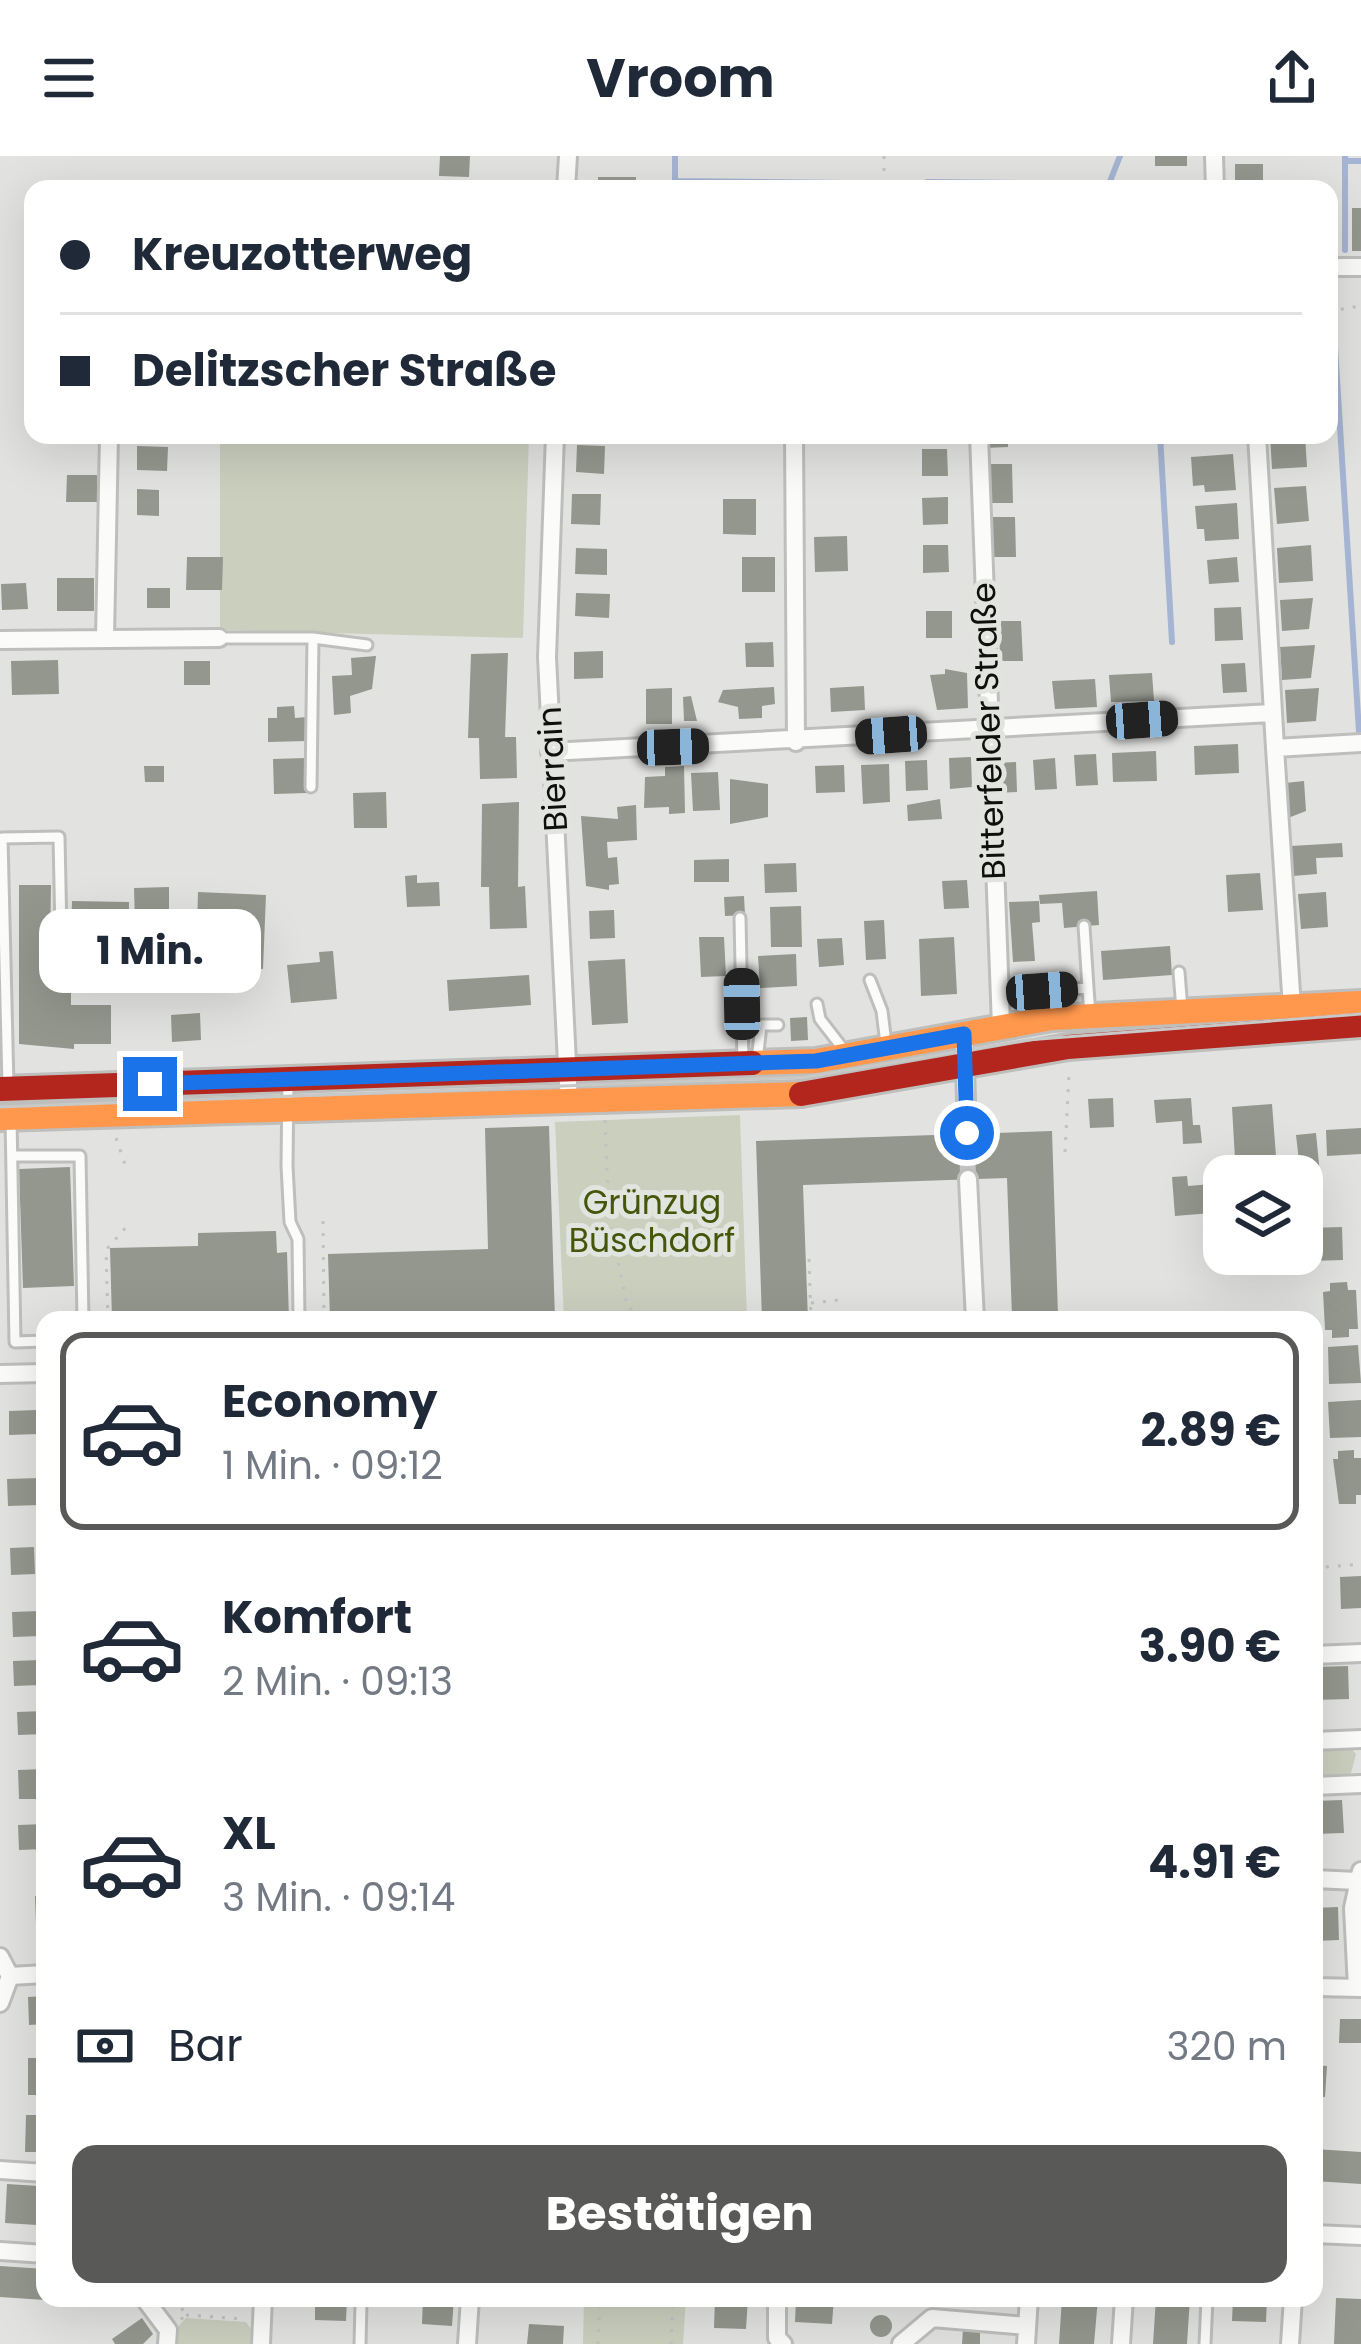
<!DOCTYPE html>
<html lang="de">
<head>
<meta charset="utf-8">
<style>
  :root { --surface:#fff; --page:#f6f6f7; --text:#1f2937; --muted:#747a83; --line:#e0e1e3; --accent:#595a58 }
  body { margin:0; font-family:Poppins,sans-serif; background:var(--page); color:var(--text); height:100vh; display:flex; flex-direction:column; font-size:45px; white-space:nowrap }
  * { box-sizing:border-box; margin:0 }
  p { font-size:39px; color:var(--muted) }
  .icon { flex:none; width:66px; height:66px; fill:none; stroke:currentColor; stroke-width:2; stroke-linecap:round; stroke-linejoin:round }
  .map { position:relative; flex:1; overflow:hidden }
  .sheet { position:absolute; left:36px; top:1155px; width:1287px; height:996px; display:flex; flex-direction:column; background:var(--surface); border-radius:24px; box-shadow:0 12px 48px #0002 }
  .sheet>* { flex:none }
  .guide { position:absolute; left:24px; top:24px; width:1314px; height:264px; border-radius:24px; box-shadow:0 12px 48px #0002; display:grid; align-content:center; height:264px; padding:0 36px; background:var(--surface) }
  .controls { position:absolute; left:1203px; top:999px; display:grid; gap:24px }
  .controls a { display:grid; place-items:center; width:120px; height:120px; border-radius:24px; background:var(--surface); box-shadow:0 12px 48px #0002; font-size:60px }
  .end { position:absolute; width:54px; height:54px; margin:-27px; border:15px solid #1a73e8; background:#fff; box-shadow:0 0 0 6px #fff }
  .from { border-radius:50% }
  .bubble { position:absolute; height:84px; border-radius:24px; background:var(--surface); box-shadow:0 12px 48px #0002; font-size:39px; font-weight:700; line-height:84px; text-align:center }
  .car { position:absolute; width:36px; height:72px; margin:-36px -18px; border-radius:15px; box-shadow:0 0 9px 3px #0007; background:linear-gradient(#222 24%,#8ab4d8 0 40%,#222 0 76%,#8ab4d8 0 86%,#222 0) }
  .guide b { display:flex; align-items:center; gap:42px; height:114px; font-size:45px }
  .guide b+b { border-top:3px solid var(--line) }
  .guide i { width:30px; height:30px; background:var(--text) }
  ul { padding:21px 0 0; list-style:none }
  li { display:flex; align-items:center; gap:36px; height:198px; margin:0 24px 18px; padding:0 12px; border:6px solid transparent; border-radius:24px }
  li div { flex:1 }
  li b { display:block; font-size:45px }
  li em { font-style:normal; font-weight:700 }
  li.on { border-color:var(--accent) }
  li>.icon { width:108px; height:108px; stroke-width:1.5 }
  .pay { display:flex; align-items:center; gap:30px; height:132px; padding:0 36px; font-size:45px }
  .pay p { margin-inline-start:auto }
  .cta { display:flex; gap:24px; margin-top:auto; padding:24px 36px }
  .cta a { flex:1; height:138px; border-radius:24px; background:var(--accent); color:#fff; font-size:48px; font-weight:700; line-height:138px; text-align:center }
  header { display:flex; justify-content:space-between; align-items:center; height:156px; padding:0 36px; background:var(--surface); font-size:54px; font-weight:700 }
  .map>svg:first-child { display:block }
</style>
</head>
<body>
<header><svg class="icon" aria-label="menu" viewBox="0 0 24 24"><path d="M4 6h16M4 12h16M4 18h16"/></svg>Vroom<svg class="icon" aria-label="share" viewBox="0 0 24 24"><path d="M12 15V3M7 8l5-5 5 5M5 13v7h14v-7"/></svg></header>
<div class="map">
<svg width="1361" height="2188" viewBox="0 0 1361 2188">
  <rect width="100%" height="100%" fill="#e2e3e1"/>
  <!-- green -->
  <path fill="#cacfbe" d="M 220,279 L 529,279 L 523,482 L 220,474 Z
    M 740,959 L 747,1164 L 564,1164 L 555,966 Z
    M 1314,1588 L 1349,1590 L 1356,1598 L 1351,1617 L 1314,1625 Z
    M 584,2142 L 686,2142 L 683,2188 L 583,2188 Z
    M 186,2162 L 246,2166 L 254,2177 L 254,2188 L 175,2188 L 175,2174 Z"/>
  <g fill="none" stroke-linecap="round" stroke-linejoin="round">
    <!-- stream -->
    <path stroke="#a5b4d2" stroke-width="6" d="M 1345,0 L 1345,5 L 1361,5
      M 675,25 L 845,27
      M 927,26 L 1109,28 L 1120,0
      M 675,33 L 675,0
      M 1345,94 L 1345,5
      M 1333,158 L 1359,576
      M 1160,279 L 1172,486"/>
  </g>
  <!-- building -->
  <path fill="#93978d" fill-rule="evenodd" d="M 440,0 L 470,0 L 469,21 L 439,20 Z
    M 1155,0 L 1187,0 L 1187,10 L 1155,10 Z
    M 1235,8 L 1263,8 L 1263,30 L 1235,30 Z
    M 598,21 L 636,21 L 636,33 L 598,33 Z
    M 1352,52 L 1361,52 L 1361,95 L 1352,95 Z
    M 713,279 L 746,279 L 746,288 L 713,288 Z
    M 985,279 L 1008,279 L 1008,291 L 985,292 Z
    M 1192,279 L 1232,279 L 1232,284 L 1192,286 Z
    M 1270,279 L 1305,279 L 1307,311 L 1272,313 Z
    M 577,289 L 605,290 L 604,318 L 576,316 Z
    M 137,290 L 168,291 L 167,315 L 137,314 Z
    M 922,293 L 947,293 L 948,320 L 922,320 Z
    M 1233,298 L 1236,334 L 1205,336 L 1204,329 L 1193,330 L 1191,301 Z
    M 990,308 L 1012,308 L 1013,347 L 990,347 Z
    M 67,319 L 97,319 L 97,346 L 66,346 Z
    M 1306,330 L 1309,365 L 1277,368 L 1274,332 Z
    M 137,333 L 159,334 L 159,360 L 137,359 Z
    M 572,338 L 601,338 L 600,369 L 571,368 Z
    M 948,341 L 948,368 L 923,369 L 922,342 Z
    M 723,343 L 756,343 L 756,379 L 723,378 Z
    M 1237,347 L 1239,383 L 1205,385 L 1204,373 L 1197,373 L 1195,350 Z
    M 993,361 L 1015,361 L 1016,401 L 993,401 Z
    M 847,380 L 848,415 L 815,416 L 814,381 Z
    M 923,389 L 948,389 L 949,416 L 923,417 Z
    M 1311,389 L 1313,425 L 1279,427 L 1277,392 Z
    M 576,392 L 607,393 L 607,419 L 575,418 Z
    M 187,401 L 223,401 L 222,434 L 186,434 Z
    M 742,401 L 775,401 L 775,436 L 742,436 Z
    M 1237,401 L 1239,426 L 1209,428 L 1207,404 Z
    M 57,422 L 94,422 L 94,455 L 57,455 Z
    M 26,427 L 28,453 L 2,454 L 1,428 Z
    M 147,432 L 170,432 L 170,452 L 147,452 Z
    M 576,437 L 610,438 L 609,462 L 575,460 Z
    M 1313,442 L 1309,473 L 1282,475 L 1280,444 Z
    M 1241,451 L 1243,484 L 1215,485 L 1214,452 Z
    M 926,455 L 952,455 L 952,482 L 926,482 Z
    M 999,465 L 1021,465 L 1023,505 L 1000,505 Z
    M 773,486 L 774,511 L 746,511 L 745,487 Z
    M 1315,489 L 1311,522 L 1282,524 L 1280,491 Z
    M 603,495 L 603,522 L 574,523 L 574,496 Z
    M 508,497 L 505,581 L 516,581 L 517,622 L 480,623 L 479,582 L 468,582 L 471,498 Z
    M 376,500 L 372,533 L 350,540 L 351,557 L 334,559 L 332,520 L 352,519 L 351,502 Z
    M 58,504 L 59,538 L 12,539 L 11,505 Z
    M 184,505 L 210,505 L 210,529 L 184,529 Z
    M 1245,507 L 1247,536 L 1223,537 L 1221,508 Z
    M 945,513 L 967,517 L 968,552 L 937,554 L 930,519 L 945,518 Z
    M 1152,517 L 1154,545 L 1111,546 L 1109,519 Z
    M 1095,523 L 1097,551 L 1055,553 L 1052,525 Z
    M 864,530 L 865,554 L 831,556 L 830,532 Z
    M 774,531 L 775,548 L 762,550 L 762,562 L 739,563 L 738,551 L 718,546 L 723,534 Z
    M 672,532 L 672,568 L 646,568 L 646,533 Z
    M 1319,532 L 1316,565 L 1287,567 L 1285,534 Z
    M 691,540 L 697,565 L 684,565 L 683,541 Z
    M 294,550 L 295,562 L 307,561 L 307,585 L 268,586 L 268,562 L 277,562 L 277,551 Z
    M 1238,588 L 1239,617 L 1195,619 L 1194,590 Z
    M 1156,595 L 1157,625 L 1113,626 L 1112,597 Z
    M 1096,598 L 1098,629 L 1076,630 L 1074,599 Z
    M 971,601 L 972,631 L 950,633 L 949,602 Z
    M 306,602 L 307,637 L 274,638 L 273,603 Z
    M 1055,602 L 1057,633 L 1035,634 L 1033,604 Z
    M 927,604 L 928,634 L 906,635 L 905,605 Z
    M 1016,606 L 1017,636 L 996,637 L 994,607 Z
    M 889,608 L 890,646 L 863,648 L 861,609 Z
    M 844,609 L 845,636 L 816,637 L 815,610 Z
    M 144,610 L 164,610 L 164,626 L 145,626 Z
    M 684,610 L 685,657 L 669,658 L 669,651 L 644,652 L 645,621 L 665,620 L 665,611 Z
    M 718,616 L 720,654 L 693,655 L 691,617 Z
    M 730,623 L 768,628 L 768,661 L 730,668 Z
    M 1304,625 L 1306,655 L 1288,662 L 1285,627 Z
    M 386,636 L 387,672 L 354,672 L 353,637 Z
    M 940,643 L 942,663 L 908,665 L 907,649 Z
    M 519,646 L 518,731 L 525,730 L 527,772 L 490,773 L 489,731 L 481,731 L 482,648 Z
    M 636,649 L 637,684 L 607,686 L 608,702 L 617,701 L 619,728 L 609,729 L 609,734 L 586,730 L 581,660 L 618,663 L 617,651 Z
    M 1342,687 L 1343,701 L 1316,702 L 1317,718 L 1293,720 L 1291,690 Z
    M 729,703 L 729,726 L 694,726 L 694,704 Z
    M 796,707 L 797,736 L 765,737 L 764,708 Z
    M 1260,717 L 1263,754 L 1228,756 L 1226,719 Z
    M 417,719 L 417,727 L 439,726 L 440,750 L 407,751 L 405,720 Z
    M 967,724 L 969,752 L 944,753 L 942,725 Z
    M 19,729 L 51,729 L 50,788 L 71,788 L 72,745 L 129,746 L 128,826 L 71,825 L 71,849 L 111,849 L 111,888 L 74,888 L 74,893 L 19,888 ZM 94,775 L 112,775 L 112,799 L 94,799 Z
    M 169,731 L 169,767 L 135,767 L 134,732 Z
    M 1097,735 L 1099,769 L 1064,772 L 1062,747 L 1040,748 L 1039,739 Z
    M 198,736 L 266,739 L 263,813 L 240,812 L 242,773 L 197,772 Z
    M 1326,736 L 1328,771 L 1301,773 L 1298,738 Z
    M 744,740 L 745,759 L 725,760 L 724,741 Z
    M 1039,745 L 1040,766 L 1032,767 L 1035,805 L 1013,806 L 1009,746 Z
    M 801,750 L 802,791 L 771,791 L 770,751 Z
    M 614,754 L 615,782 L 590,783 L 589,755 Z
    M 884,764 L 886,803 L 866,804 L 864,765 Z
    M 185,777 L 194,777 L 194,808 L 214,808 L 214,829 L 186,829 Z
    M 699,781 L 724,781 L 726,820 L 701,821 Z
    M 954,781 L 957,838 L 921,840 L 919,783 Z
    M 842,782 L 844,809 L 819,811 L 817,783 Z
    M 1170,790 L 1172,819 L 1103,824 L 1101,795 Z
    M 333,795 L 337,843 L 291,847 L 287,809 L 320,806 L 319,796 Z
    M 796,798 L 797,830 L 760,832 L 758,800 Z
    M 625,803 L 628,867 L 592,869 L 588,805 Z
    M 529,819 L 531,849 L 449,855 L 447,824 Z
    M 200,857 L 201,884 L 172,886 L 171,859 Z
    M 807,861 L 808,884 L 791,885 L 790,862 Z
    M 1113,942 L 1114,971 L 1090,972 L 1088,943 Z
    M 1191,942 L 1193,969 L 1200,969 L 1202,987 L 1183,988 L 1182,965 L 1156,967 L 1154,944 Z
    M 1272,948 L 1276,1000 L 1235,1003 L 1232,951 Z
    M 549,970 L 555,1164 L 330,1164 L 328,1098 L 488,1093 L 485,972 Z
    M 1361,972 L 1361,998 L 1327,1000 L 1326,974 Z
    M 1052,975 L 1058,1159 L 1012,1161 L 1007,1022 L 803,1029 L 808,1164 L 762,1164 L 756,985 Z
    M 1316,977 L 1321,1029 L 1302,1031 L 1296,979 Z
    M 70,1011 L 74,1130 L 23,1132 L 19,1013 Z
    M 1187,1020 L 1188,1030 L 1224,1027 L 1224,1056 L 1175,1060 L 1172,1021 Z
    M 1342,1071 L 1343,1104 L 1311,1105 L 1309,1072 Z
    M 276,1075 L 277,1097 L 287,1096 L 289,1164 L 112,1164 L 110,1092 L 198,1090 L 198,1077 Z
    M 1347,1126 L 1348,1134 L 1356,1134 L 1358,1173 L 1349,1173 L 1349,1181 L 1332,1182 L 1332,1174 L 1325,1174 L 1323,1136 L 1330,1135 L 1330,1127 Z
    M 1358,1189 L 1361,1227 L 1329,1228 L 1328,1191 Z
    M 1361,1244 L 1361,1281 L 1330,1282 L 1328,1246 Z
    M 37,1254 L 38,1278 L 9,1279 L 9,1255 Z
    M 1354,1294 L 1354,1302 L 1361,1302 L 1361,1339 L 1356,1339 L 1356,1348 L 1339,1348 L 1333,1303 L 1338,1303 L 1338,1295 Z
    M 39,1322 L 40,1349 L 8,1350 L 7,1323 Z
    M 34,1391 L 35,1418 L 11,1419 L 10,1392 Z
    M 1361,1420 L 1361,1452 L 1341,1453 L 1340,1421 Z
    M 40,1455 L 41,1480 L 13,1481 L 12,1456 Z
    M 40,1504 L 41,1529 L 14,1530 L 13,1505 Z
    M 1348,1510 L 1349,1543 L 1314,1544 L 1314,1511 Z
    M 45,1555 L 45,1578 L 18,1579 L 17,1556 Z
    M 45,1613 L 45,1643 L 19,1643 L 18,1614 Z
    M 1342,1644 L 1344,1677 L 1314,1678 L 1314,1645 Z
    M 45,1668 L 45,1693 L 19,1694 L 18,1669 Z
    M 35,1740 L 45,1740 L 45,1768 L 36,1768 Z
    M 1338,1751 L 1339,1784 L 1314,1785 L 1314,1752 Z
    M 45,1840 L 45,1868 L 29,1869 L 28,1841 Z
    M 1340,1863 L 1361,1863 L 1361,1887 L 1339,1887 Z
    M 28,1902 L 45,1902 L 45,1939 L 28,1939 Z
    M 1314,1909 L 1327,1910 L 1325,1941 L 1314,1941 Z
    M 26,1959 L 45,1959 L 45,1996 L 25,1996 Z
    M 1314,1993 L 1361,1996 L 1361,2028 L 1314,2025 Z
    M 7,2028 L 39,2030 L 37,2069 L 5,2067 Z
    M 0,2110 L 45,2113 L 45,2144 L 0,2141 Z
    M 315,2142 L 347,2142 L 346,2165 L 315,2164 Z
    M 423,2142 L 454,2142 L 452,2170 L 422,2168 Z
    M 715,2142 L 748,2142 L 746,2173 L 714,2172 Z
    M 796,2142 L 834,2142 L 832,2168 L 795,2166 Z
    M 1062,2142 L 1098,2142 L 1094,2188 L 1059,2188 Z
    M 1156,2142 L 1190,2142 L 1187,2188 L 1153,2188 Z
    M 1233,2142 L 1267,2142 L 1266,2166 L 1232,2165 Z
    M 1336,2142 L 1361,2143 L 1361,2188 L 1334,2188 Z
    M870 2170a11 11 0 1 1 22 0a11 11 0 1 1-22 0Z
    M 142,2162 L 153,2178 L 143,2188 L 115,2188 L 112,2183 Z
    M 529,2168 L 564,2170 L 563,2188 L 527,2188 Z
    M 963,2173 L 980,2174 L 980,2188 L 962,2188 Z"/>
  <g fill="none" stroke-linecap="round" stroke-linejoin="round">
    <!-- street-tunnel -->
    <path stroke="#c2c3c1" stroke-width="16" stroke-dasharray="16 8" stroke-linecap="butt" d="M 967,977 L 968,1023"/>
    <!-- lane casing -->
    <g stroke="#bebfbd" stroke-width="15">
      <path id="lane" d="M 219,482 L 313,482 L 311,631
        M 313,482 L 367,489
        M 740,762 L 743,907
        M 1084,770 L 1088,832
        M 1179,816 L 1182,854
        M 870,824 L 882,855 L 886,888
        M 1001,837 L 1088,832 L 1090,859
        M 817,848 L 820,863 L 847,898
        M 757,905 L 761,869 L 778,869
        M 288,923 L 287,1010 L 290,1066 L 298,1083 L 299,1163
        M 8,930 L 2,682 L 59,681 L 61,778
        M 11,962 L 15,1186 L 45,1185
        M 13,1000 L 80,1000 L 83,1164
        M 360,2188 L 361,2147
        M 1205,2188 L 1207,2142"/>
    </g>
    <!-- street casing -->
    <g stroke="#bebfbd" stroke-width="22">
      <path id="street" d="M 1214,0 L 1215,33
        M 566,33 L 568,0
        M 1329,111 L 1361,111
        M 555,279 L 547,501 L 569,948
        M 794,279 L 796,586
        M 979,279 L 1001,870
        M 1257,279 L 1275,592
        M 105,482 L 109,279
        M 0,484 L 219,482
        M 550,596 L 1272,557
        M 1292,852 L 1275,592 L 1361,587
        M 964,878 L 967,977
        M 968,1023 L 975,1164
        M 0,1218 L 45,1217
        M 1314,1499 L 1361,1497
        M 1314,1585 L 1361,1583
        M 1314,1630 L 1361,1628
        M 1314,1723 L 1357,1725
        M 0,1801 L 10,1820 L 0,1847
        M 10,1820 L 45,1818
        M 1314,1831 L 1361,1832
        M 1357,1832 L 1353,1752 L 1361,1715
        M 0,2014 L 45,2017
        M 1314,2078 L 1361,2080
        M 0,2095 L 45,2098
        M 144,2142 L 168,2174 L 167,2188
        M 777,2142 L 777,2182 L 783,2188
        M 261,2188 L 263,2142
        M 467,2188 L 470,2142
        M 901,2188 L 932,2162 L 1027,2170
        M 1026,2188 L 1029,2142
        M 1121,2188 L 1124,2142
        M 1290,2188 L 1293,2142"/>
    </g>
    <!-- slow casing -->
    <g stroke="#bebfbd" stroke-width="30">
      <path id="slow" d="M 752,907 L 816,905 L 1052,862 L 1361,847
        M 0,962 L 801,938"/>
    </g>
    <!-- jam casing -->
    <g stroke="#bebfbd" stroke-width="30">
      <path id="jam" d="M 0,933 L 752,907
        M 801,938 L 1068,891 L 1361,869"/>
    </g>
    <!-- path -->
    <path stroke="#c1c2c1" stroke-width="3" stroke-dasharray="3 9" stroke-linecap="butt" d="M 884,0 L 884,33
      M 1329,155 L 1361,150
      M 605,964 L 609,1062 L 630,1164
      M 116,982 L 127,1014
      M 1065,996 L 1069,919
      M 323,1065 L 324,1164
      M 809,1103 L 811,1164
      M 811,1147 L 839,1144
      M 630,1152 L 641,1164
      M 108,1164 L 106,1094 L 128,1069
      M 1314,1412 L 1361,1408
      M 175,2142 L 186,2159 L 180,2164
      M 186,2159 L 244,2163
      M 598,2188 L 600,2142
      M 671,2188 L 673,2142"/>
    <!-- lane -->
    <use href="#lane" stroke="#fbfbfa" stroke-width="9"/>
    <!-- street -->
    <use href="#street" stroke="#fbfbfa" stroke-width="16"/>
    <!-- slow -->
    <use href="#slow" stroke="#ff974d" stroke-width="24"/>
    <!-- jam -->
    <use href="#jam" stroke="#b3261e" stroke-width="24"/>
    <!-- tram -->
    <path stroke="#c8c8c7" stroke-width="3" d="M 0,951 L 806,921 L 1027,884 L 1361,858"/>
  </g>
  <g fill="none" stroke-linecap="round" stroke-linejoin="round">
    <!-- route -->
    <path stroke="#1a73e8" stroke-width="15" d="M 150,928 L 816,905 L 964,878 L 967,977"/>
  </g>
  <g text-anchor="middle" stroke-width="10" stroke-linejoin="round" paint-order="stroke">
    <!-- street labels -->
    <g font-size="33" fill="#0f100e" stroke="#e2e4e0">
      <text transform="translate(988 575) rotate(-92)" y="12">Bitterfelder Straße</text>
      <text transform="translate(552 613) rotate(-93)" y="12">Bierrain</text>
    </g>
    <!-- park labels -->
    <g font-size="33" fill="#455509" stroke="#e2e4e0">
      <text x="652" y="1058">Grünzug<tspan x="652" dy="38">Büschdorf</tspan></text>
    </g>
  </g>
</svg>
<div class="controls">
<a><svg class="icon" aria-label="layers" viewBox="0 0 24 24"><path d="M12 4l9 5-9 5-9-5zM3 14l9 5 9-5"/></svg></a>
</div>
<i class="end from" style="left:967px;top:977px"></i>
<i class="end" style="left:150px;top:928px"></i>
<div class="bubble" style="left:39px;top:753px;width:222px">1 Min.</div>
<i class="car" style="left:1142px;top:564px;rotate:86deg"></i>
<i class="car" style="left:891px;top:579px;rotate:266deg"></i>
<i class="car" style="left:673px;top:591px;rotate:88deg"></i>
<i class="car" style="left:1042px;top:835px;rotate:86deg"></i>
<i class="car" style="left:742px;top:848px;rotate:359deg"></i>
<div class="guide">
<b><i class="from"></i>Kreuzotterweg</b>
<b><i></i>Delitzscher Straße</b>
</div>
<section class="sheet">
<ul>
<li class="on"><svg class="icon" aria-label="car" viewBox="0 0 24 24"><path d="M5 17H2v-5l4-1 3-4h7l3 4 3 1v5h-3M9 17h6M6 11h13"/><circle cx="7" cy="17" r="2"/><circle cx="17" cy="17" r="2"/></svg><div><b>Economy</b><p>1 Min. · 09:12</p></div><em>2.89 €</em></li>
<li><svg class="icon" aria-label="car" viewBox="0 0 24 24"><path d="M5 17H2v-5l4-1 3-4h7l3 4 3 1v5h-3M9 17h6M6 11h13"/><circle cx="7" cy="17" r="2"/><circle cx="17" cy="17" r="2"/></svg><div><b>Komfort</b><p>2 Min. · 09:13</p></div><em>3.90 €</em></li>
<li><svg class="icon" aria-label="car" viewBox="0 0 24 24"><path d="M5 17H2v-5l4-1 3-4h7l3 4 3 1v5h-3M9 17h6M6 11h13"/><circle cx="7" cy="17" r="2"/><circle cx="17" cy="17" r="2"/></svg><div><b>XL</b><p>3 Min. · 09:14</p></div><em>4.91 €</em></li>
</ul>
<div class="pay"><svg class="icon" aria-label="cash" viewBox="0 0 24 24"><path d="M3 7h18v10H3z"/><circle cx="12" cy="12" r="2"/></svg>Bar<p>320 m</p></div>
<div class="cta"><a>Bestätigen</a></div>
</section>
</div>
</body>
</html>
